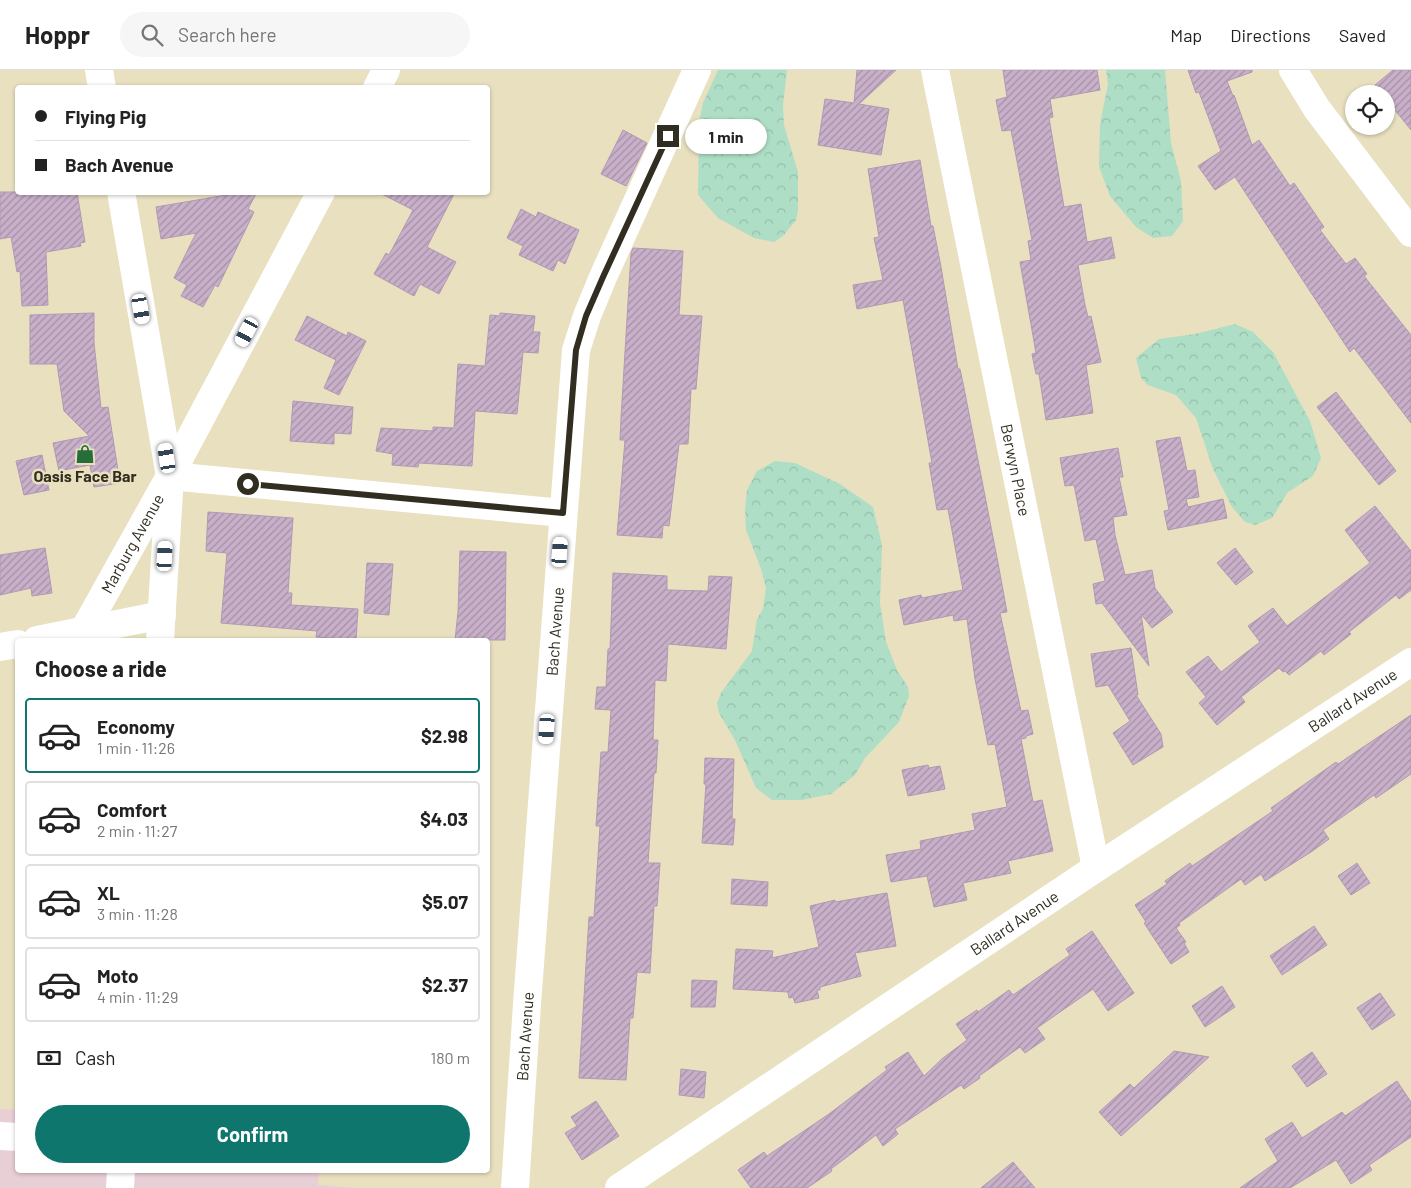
<!DOCTYPE html>
<html lang="en">
<head>
<meta charset="utf-8">
<style>
  :root { --surface:#fff; --page:#f6f6f6; --text:#222; --muted:#767676; --line:#e0e0e0; --accent:#0f766e }
  body { margin:0; font-family:Barlow,sans-serif; background:var(--page); color:var(--text); height:100vh; display:flex; flex-direction:column; font-size:19px; white-space:nowrap }
  * { box-sizing:border-box; margin:0 }
  p { font-size:16px; color:var(--muted) }
  .icon { flex:none; width:28px; height:28px; fill:none; stroke:currentColor; stroke-width:2; stroke-linecap:round; stroke-linejoin:round }
  .map { position:relative; flex:1; overflow:hidden }
  .sheet { position:absolute; left:15px; top:568px; width:475px; height:535px; display:flex; flex-direction:column; background:var(--surface); border-radius:5px; box-shadow:0 1px 4px #0004 }
  .sheet>* { flex:none }
  .hud { position:absolute; left:15px; top:15px; width:475px; height:110px; border-radius:5px; box-shadow:0 1px 4px #0004; display:grid; align-content:center; height:110px; padding:0 20px; background:var(--surface) }
  .fabs { position:absolute; left:1345px; top:15px; display:grid; gap:10px }
  .fabs a { display:grid; place-items:center; width:50px; height:50px; border-radius:50%; background:var(--surface); box-shadow:0 1px 4px #0004; font-size:25px }
  .end { position:absolute; width:22px; height:22px; margin:-11px; border:6px solid #312e21; background:#fff; box-shadow:0 0 0 2px #fff }
  .from { border-radius:50% }
  .bubble { position:absolute; height:35px; border-radius:18px; background:var(--surface); box-shadow:0 1px 4px #0004; font-size:16px; font-weight:700; line-height:35px; text-align:center }
  .car { position:absolute; width:15px; height:30px; margin:-15px -8px; border-radius:6px; box-shadow:0 0 4px 1px #0007; background:linear-gradient(#fff 24%,#345 0 40%,#fff 0 76%,#345 0 86%,#fff 0) }
  .hud b { display:flex; align-items:center; gap:18px; height:48px; font-size:19px }
  .hud b+b { border-top:1px solid var(--line) }
  .hud i { width:12px; height:12px; background:var(--text) }
  ul { padding:0; list-style:none }
  li { display:flex; align-items:center; gap:15px; height:75px; margin:0 10px 8px; padding:0 10px; border:2px solid var(--line); border-radius:5px }
  li div { flex:1 }
  li b { display:block; font-size:19px }
  li em { font-style:normal; font-weight:700 }
  li.selected { border-color:var(--accent) }
  li>.icon { width:45px; height:45px; stroke-width:1.5 }
  h2 { padding:0 20px; font-size:22px; line-height:60px }
  .pay { display:flex; align-items:center; gap:12px; height:55px; padding:0 20px; font-size:19px }
  .pay p { margin-inline-start:auto }
  .cta { display:flex; gap:10px; margin-top:auto; padding:10px 20px }
  .cta a { flex:1; height:58px; border-radius:30px; background:var(--accent); color:#fff; font-size:20px; font-weight:700; line-height:58px; text-align:center }
  header { display:flex; align-items:center; gap:30px; box-sizing:border-box; height:70px; padding:0 25px; background:var(--surface); border-bottom:1px solid var(--line) }
  header strong { font-size:24px }
  nav { display:flex; gap:28px; margin-inline-start:auto; font-size:18px }
  .search { width:350px; height:45px; background:var(--page); display:flex; align-items:center; gap:12px; box-sizing:border-box; padding:0 18px; border-radius:28px; color:var(--muted); font-size:19px }
  .map>svg:first-child { display:block }
</style>
</head>
<body>
<header>
<strong>Hoppr</strong>
<div class="search"><svg class="icon" aria-label="search" viewBox="0 0 24 24"><circle cx="10" cy="10" r="6"/><path d="M15 15l6 6"/></svg>Search here</div>
<nav><a>Map</a><a>Directions</a><a>Saved</a></nav>
</header>
<div class="map">
<svg width="1411" height="1118" viewBox="0 0 1411 1118">
  <defs>
    <pattern id="forest-crowns" width="20" height="18" patternUnits="userSpaceOnUse" patternTransform="scale(1.25)"><rect width="20" height="18" fill="#aedec5"/><path d="M2 6a3 3 0 1 1 6 0M12 15a3 3 0 1 1 6 0" fill="none" stroke="#96bfa9"/></pattern>
    <pattern id="building-hatch" width="6" height="6" patternUnits="userSpaceOnUse" patternTransform="scale(1.25)"><rect width="6" height="6" fill="#c9b0ca"/><path d="M-1 1l2-2M0 6l6-6M5 7l2-2" fill="none" stroke="#a490a4"/></pattern>
  </defs>
  <rect width="100%" height="100%" fill="#e8e0bf"/>
  <!-- commercial -->
  <path fill="#e8ced5" d="M 0,1039 L 17,1040 L 18,1100 L 319,1100 L 318,1115 L 356,1118 L 0,1118 Z"/>
  <!-- forest -->
  <path fill="url(#forest-crowns)" d="M 718,0 L 787,0 L 783,35 L 784,55 L 798,102 L 798,141 L 796,150 L 783,166 L 774,172 L 754,168 L 718,148 L 698,125 L 699,52 L 703,33 Z
    M 1106,0 L 1165,0 L 1171,73 L 1181,111 L 1183,151 L 1172,166 L 1153,168 L 1136,157 L 1110,126 L 1099,97 L 1100,54 L 1108,14 Z
    M 1235,254 L 1253,262 L 1273,282 L 1310,351 L 1321,388 L 1313,406 L 1288,422 L 1272,448 L 1255,455 L 1245,452 L 1232,437 L 1213,399 L 1196,348 L 1176,325 L 1148,315 L 1141,308 L 1136,288 L 1159,269 L 1195,264 Z
    M 775,391 L 795,393 L 840,414 L 873,437 L 882,475 L 880,533 L 886,572 L 897,600 L 908,617 L 909,626 L 899,652 L 865,688 L 855,705 L 831,724 L 802,730 L 772,730 L 756,718 L 735,670 L 719,643 L 717,633 L 721,623 L 752,581 L 757,549 L 763,539 L 766,518 L 761,499 L 746,460 L 745,440 L 747,420 L 757,401 Z"/>
  <!-- building -->
  <path fill="url(#building-hatch)" stroke="#b199b2" d="M 857,0 L 896,0 L 859,34 L 889,39 L 881,85 L 818,75 L 825,29 L 854,33 Z
    M 1003,0 L 1097,0 L 1100,20 L 1050,29 L 1053,47 L 1049,48 L 1064,137 L 1081,134 L 1087,172 L 1111,167 L 1115,188 L 1078,195 L 1085,235 L 1088,247 L 1091,246 L 1101,292 L 1086,295 L 1093,343 L 1046,350 L 1039,304 L 1036,304 L 1032,284 L 1036,283 L 1020,192 L 1031,190 L 1028,171 L 1032,170 L 1011,60 L 1002,61 L 996,30 L 1007,27 Z
    M 1188,0 L 1252,0 L 1252,2 L 1227,11 L 1233,26 L 1234,25 L 1252,75 L 1259,70 L 1290,116 L 1294,113 L 1324,157 L 1320,160 L 1346,194 L 1355,188 L 1367,204 L 1364,206 L 1411,265 L 1411,353 L 1354,278 L 1350,282 L 1235,107 L 1215,120 L 1198,96 L 1221,81 L 1199,22 L 1196,23 Z
    M 1393,0 L 1411,0 L 1411,60 L 1386,29 L 1386,24 L 1382,24 L 1375,15 Z
    M 623,60 L 647,73 L 626,116 L 601,104 Z
    M 920,90 L 931,156 L 933,156 L 941,197 L 958,299 L 960,299 L 964,318 L 998,493 L 1007,542 L 1000,543 L 1021,641 L 1028,640 L 1033,664 L 1026,666 L 1026,668 L 1021,669 L 1033,732 L 1042,730 L 1053,781 L 1008,791 L 1011,803 L 963,813 L 967,830 L 934,837 L 927,806 L 891,812 L 886,785 L 921,779 L 920,771 L 975,760 L 972,744 L 1007,737 L 995,674 L 988,675 L 975,609 L 967,549 L 954,551 L 953,545 L 904,555 L 899,530 L 921,525 L 922,528 L 963,520 L 948,439 L 937,440 L 929,393 L 932,393 L 903,230 L 857,239 L 853,215 L 883,210 L 874,168 L 879,167 L 868,99 Z
    M 0,122 L 77,122 L 85,172 L 80,173 L 81,176 L 46,182 L 48,235 L 22,236 L 20,201 L 17,202 L 11,167 L 0,169 Z
    M 244,122 L 257,122 L 248,139 L 254,142 L 218,217 L 215,215 L 203,237 L 181,226 L 187,215 L 174,208 L 196,163 L 161,169 L 156,137 Z
    M 378,122 L 455,122 L 427,177 L 456,192 L 439,224 L 420,214 L 414,226 L 374,204 L 386,183 L 389,185 L 413,140 Z
    M 521,139 L 536,147 L 538,142 L 579,160 L 565,194 L 558,190 L 553,201 L 519,185 L 523,176 L 507,168 Z
    M 633,178 L 683,181 L 679,245 L 702,246 L 696,319 L 691,319 L 688,374 L 679,374 L 669,456 L 663,455 L 662,468 L 617,465 L 625,370 L 620,370 L 621,348 L 631,183 Z
    M 94,243 L 94,273 L 101,338 L 108,337 L 120,413 L 94,417 L 90,395 L 59,401 L 53,373 L 89,366 L 64,341 L 57,294 L 30,294 L 30,245 Z
    M 500,243 L 535,246 L 533,262 L 540,262 L 538,283 L 523,282 L 517,344 L 475,341 L 472,396 L 419,393 L 418,397 L 392,395 L 393,384 L 376,381 L 381,358 L 433,361 L 433,357 L 454,358 L 458,294 L 485,296 L 490,245 L 500,246 Z
    M 307,246 L 347,266 L 348,262 L 366,271 L 339,325 L 324,318 L 336,290 L 295,270 Z
    M 1336,322 L 1396,401 L 1379,415 L 1317,337 Z
    M 293,331 L 353,337 L 351,364 L 334,363 L 334,374 L 290,371 Z
    M 1180,367 L 1187,401 L 1195,400 L 1199,427 L 1186,429 L 1188,437 L 1223,429 L 1227,448 L 1168,460 L 1164,441 L 1169,440 L 1156,371 Z
    M 1118,378 L 1123,407 L 1119,407 L 1127,445 L 1113,447 L 1115,465 L 1125,505 L 1152,500 L 1155,518 L 1173,542 L 1152,558 L 1141,544 L 1149,596 L 1102,533 L 1096,534 L 1093,514 L 1105,511 L 1096,469 L 1085,471 L 1074,415 L 1065,416 L 1060,388 Z
    M 42,385 L 49,420 L 24,425 L 16,391 Z
    M 1375,436 L 1411,481 L 1411,520 L 1399,529 L 1396,525 L 1349,562 L 1351,564 L 1324,585 L 1321,581 L 1289,605 L 1285,601 L 1283,602 L 1279,598 L 1241,627 L 1245,632 L 1217,655 L 1199,633 L 1206,627 L 1186,602 L 1208,586 L 1221,602 L 1260,572 L 1248,556 L 1273,538 L 1287,556 L 1370,493 L 1345,460 Z
    M 208,442 L 293,448 L 288,523 L 292,523 L 291,535 L 358,539 L 356,570 L 316,567 L 317,561 L 221,553 L 227,483 L 206,481 Z
    M 45,478 L 52,523 L 32,526 L 31,518 L 0,525 L 0,485 Z
    M 1235,478 L 1253,502 L 1236,515 L 1217,493 Z
    M 460,481 L 506,482 L 505,570 L 455,570 L 458,542 Z
    M 367,493 L 393,494 L 389,545 L 364,543 Z
    M 613,503 L 667,506 L 667,520 L 708,521 L 709,506 L 732,507 L 726,579 L 668,574 L 666,611 L 655,610 L 653,670 L 658,670 L 656,703 L 654,703 L 648,793 L 660,793 L 657,836 L 654,836 L 650,903 L 637,902 L 633,948 L 630,948 L 626,1010 L 579,1008 L 589,847 L 594,847 L 600,756 L 596,756 L 601,682 L 608,682 L 611,640 L 595,639 L 597,617 L 606,617 L 608,579 L 610,579 Z
    M 1131,578 L 1138,625 L 1136,625 L 1161,664 L 1163,677 L 1133,695 L 1113,663 L 1130,651 L 1108,615 L 1096,617 L 1091,584 Z
    M 1411,645 L 1411,704 L 1376,728 L 1374,725 L 1323,760 L 1329,769 L 1311,782 L 1265,811 L 1261,804 L 1245,815 L 1241,809 L 1179,853 L 1180,855 L 1176,858 L 1186,872 L 1184,873 L 1189,882 L 1171,894 L 1144,853 L 1146,852 L 1135,835 L 1167,814 L 1165,811 L 1190,793 L 1192,796 L 1273,741 L 1271,738 L 1336,692 L 1338,694 Z
    M 705,688 L 734,689 L 732,749 L 735,749 L 733,775 L 702,773 L 706,714 L 704,714 Z
    M 928,695 L 929,698 L 940,696 L 945,719 L 908,726 L 902,700 Z
    M 1357,793 L 1370,813 L 1351,825 L 1338,806 Z
    M 732,809 L 768,812 L 767,836 L 731,834 Z
    M 887,823 L 896,876 L 855,883 L 861,906 L 820,917 L 820,920 L 817,920 L 819,928 L 795,933 L 793,927 L 789,928 L 788,922 L 733,919 L 736,879 L 773,881 L 772,888 L 819,877 L 810,836 L 835,830 L 835,832 L 841,831 Z
    M 1314,856 L 1327,875 L 1282,905 L 1270,886 Z
    M 1092,861 L 1134,923 L 1108,941 L 1093,919 L 1037,958 L 1045,969 L 1025,983 L 1020,977 L 979,1006 L 980,1008 L 964,1019 L 961,1015 L 895,1059 L 898,1064 L 883,1076 L 876,1065 L 831,1099 L 832,1101 L 807,1118 L 751,1118 L 738,1100 L 764,1082 L 767,1086 L 829,1044 L 887,1000 L 885,997 L 908,982 L 924,1006 L 943,988 L 967,970 L 956,954 L 977,940 L 978,942 L 1009,920 L 1013,925 L 1070,885 L 1066,879 Z
    M 692,910 L 717,911 L 715,937 L 691,937 Z
    M 1222,916 L 1235,937 L 1205,957 L 1192,936 Z
    M 1380,923 L 1395,945 L 1372,960 L 1357,938 Z
    M 1174,981 L 1209,987 L 1121,1066 L 1099,1042 L 1130,1014 L 1134,1018 Z
    M 1312,982 L 1327,1004 L 1307,1017 L 1292,996 Z
    M 681,999 L 706,1002 L 704,1028 L 679,1025 Z
    M 1397,1011 L 1411,1032 L 1411,1067 L 1369,1095 L 1372,1100 L 1351,1114 L 1336,1090 L 1290,1118 L 1240,1118 L 1278,1091 L 1265,1069 L 1292,1052 L 1302,1068 L 1342,1042 L 1345,1046 Z
    M 596,1031 L 619,1066 L 582,1090 L 565,1063 L 577,1056 L 571,1047 Z
    M 1013,1092 L 1035,1118 L 981,1118 Z"/>
  <g fill="none" stroke-linecap="round" stroke-linejoin="round">
    <!-- minor -->
    <g stroke="#fff" stroke-width="28">
      <path d="M 99,0 L 102,18"/>
      <path id="s1" d="M 935,0 L 1096,798"/>
      <path d="M 1293,0 L 1317,39 L 1411,163"/>
      <path d="M 377,18 L 386,0"/>
      <path d="M 121,122 L 170,406 L 160,570"/>
      <path d="M 170,406 L 563,443"/>
      <path id="s2" d="M 84,560 L 170,406 L 321,122"/>
      <path d="M 37,570 L 162,545"/>
      <path d="M 0,577 L 18,574"/>
      <path d="M 0,1066 L 18,1067"/>
      <path d="M 120,1118 L 121,1100"/>
      <path id="s3" d="M 515,1118 L 527,934 L 576,280 L 587,246 L 603,207 L 697,0"/>
      <path id="s4" d="M 619,1118 L 1096,798 L 1411,592"/>
    </g>
  </g>
  <g fill="none" stroke-linecap="round" stroke-linejoin="round">
    <!-- route -->
    <path stroke="#312e21" stroke-width="6" d="M 248,414 L 563,443 L 576,280 L 586,246 L 603,207 L 668,66"/>
  </g>
  <!-- icons -->
  <defs>
    <g id="shop-bare" transform="scale(1.5)"><path d="M-5-2.5h2.3a2.7 3.5 0 0 1 5.4 0H5L5.5 6h-11ZM-1.5-2.5h3a1.5 2.3 0 0 0-3 0Z" fill="#266d3a" stroke="#e8e0bf" stroke-width="2.5" paint-order="stroke"/></g>
  </defs>
  <g fill-rule="evenodd">
    <use href="#shop-bare" x="85" y="384"/>
  </g>
  <g text-anchor="middle" stroke-width="5" stroke-linejoin="round" paint-order="stroke">
    <!-- street labels -->
    <g font-size="16" fill="#312e21" stroke="#e8e0bf">
      <text dy="6" stroke="none"><textPath href="#s1" startOffset="408">Berwyn Place</textPath></text>
      <text dy="6" stroke="none"><textPath href="#s2" startOffset="99">Marburg Avenue</textPath></text>
      <text dy="6" stroke="none"><textPath href="#s3" startOffset="558">Bach Avenue</textPath></text>
      <text dy="6" stroke="none"><textPath href="#s4" startOffset="881">Ballard Avenue</textPath></text>
      <text dy="6" stroke="none"><textPath href="#s4" startOffset="476">Ballard Avenue</textPath></text>
      <text dy="6" stroke="none"><textPath href="#s3" startOffset="152">Bach Avenue</textPath></text>
    </g>
    <!-- poi labels -->
    <g font-size="16" font-weight="bold" fill="#312e21" stroke="#e8e0bf">
      <text x="85" y="412">Oasis Face Bar</text>
    </g>
  </g>
</svg>
<div class="fabs">
<a><svg class="icon" aria-label="locate" viewBox="0 0 24 24"><circle cx="12" cy="12" r="6"/><path d="M12 2v4M12 18v4M2 12h4M18 12h4"/></svg></a>
</div>
<i class="end from" style="left:248px;top:414px"></i>
<i class="end" style="left:668px;top:66px"></i>
<div class="bubble" style="left:685px;top:49px;width:82px">1 min</div>
<i class="car" style="left:141px;top:239px;rotate:170deg"></i>
<i class="car" style="left:247px;top:262px;rotate:208deg"></i>
<i class="car" style="left:167px;top:388px;rotate:351deg"></i>
<i class="car" style="left:560px;top:482px;rotate:4deg"></i>
<i class="car" style="left:165px;top:486px;rotate:3deg"></i>
<i class="car" style="left:547px;top:659px;rotate:184deg"></i>
<div class="hud">
<b><i class="from"></i>Flying Pig</b>
<b><i></i>Bach Avenue</b>
</div>
<section class="sheet">
<h2>Choose a ride</h2>
<ul>
<li class="selected"><svg class="icon" aria-label="car" viewBox="0 0 24 24"><path d="M5 17H2v-5l4-1 3-4h7l3 4 3 1v5h-3M9 17h6M6 11h13"/><circle cx="7" cy="17" r="2"/><circle cx="17" cy="17" r="2"/></svg><div><b>Economy</b><p>1 min · 11:26</p></div><em>$2.98</em></li>
<li><svg class="icon" aria-label="car" viewBox="0 0 24 24"><path d="M5 17H2v-5l4-1 3-4h7l3 4 3 1v5h-3M9 17h6M6 11h13"/><circle cx="7" cy="17" r="2"/><circle cx="17" cy="17" r="2"/></svg><div><b>Comfort</b><p>2 min · 11:27</p></div><em>$4.03</em></li>
<li><svg class="icon" aria-label="car" viewBox="0 0 24 24"><path d="M5 17H2v-5l4-1 3-4h7l3 4 3 1v5h-3M9 17h6M6 11h13"/><circle cx="7" cy="17" r="2"/><circle cx="17" cy="17" r="2"/></svg><div><b>XL</b><p>3 min · 11:28</p></div><em>$5.07</em></li>
<li><svg class="icon" aria-label="car" viewBox="0 0 24 24"><path d="M5 17H2v-5l4-1 3-4h7l3 4 3 1v5h-3M9 17h6M6 11h13"/><circle cx="7" cy="17" r="2"/><circle cx="17" cy="17" r="2"/></svg><div><b>Moto</b><p>4 min · 11:29</p></div><em>$2.37</em></li>
</ul>
<div class="pay"><svg class="icon" aria-label="cash" viewBox="0 0 24 24"><path d="M3 7h18v10H3z"/><circle cx="12" cy="12" r="2"/></svg>Cash<p>180 m</p></div>
<div class="cta"><a>Confirm</a></div>
</section>
</div>
</body>
</html>
